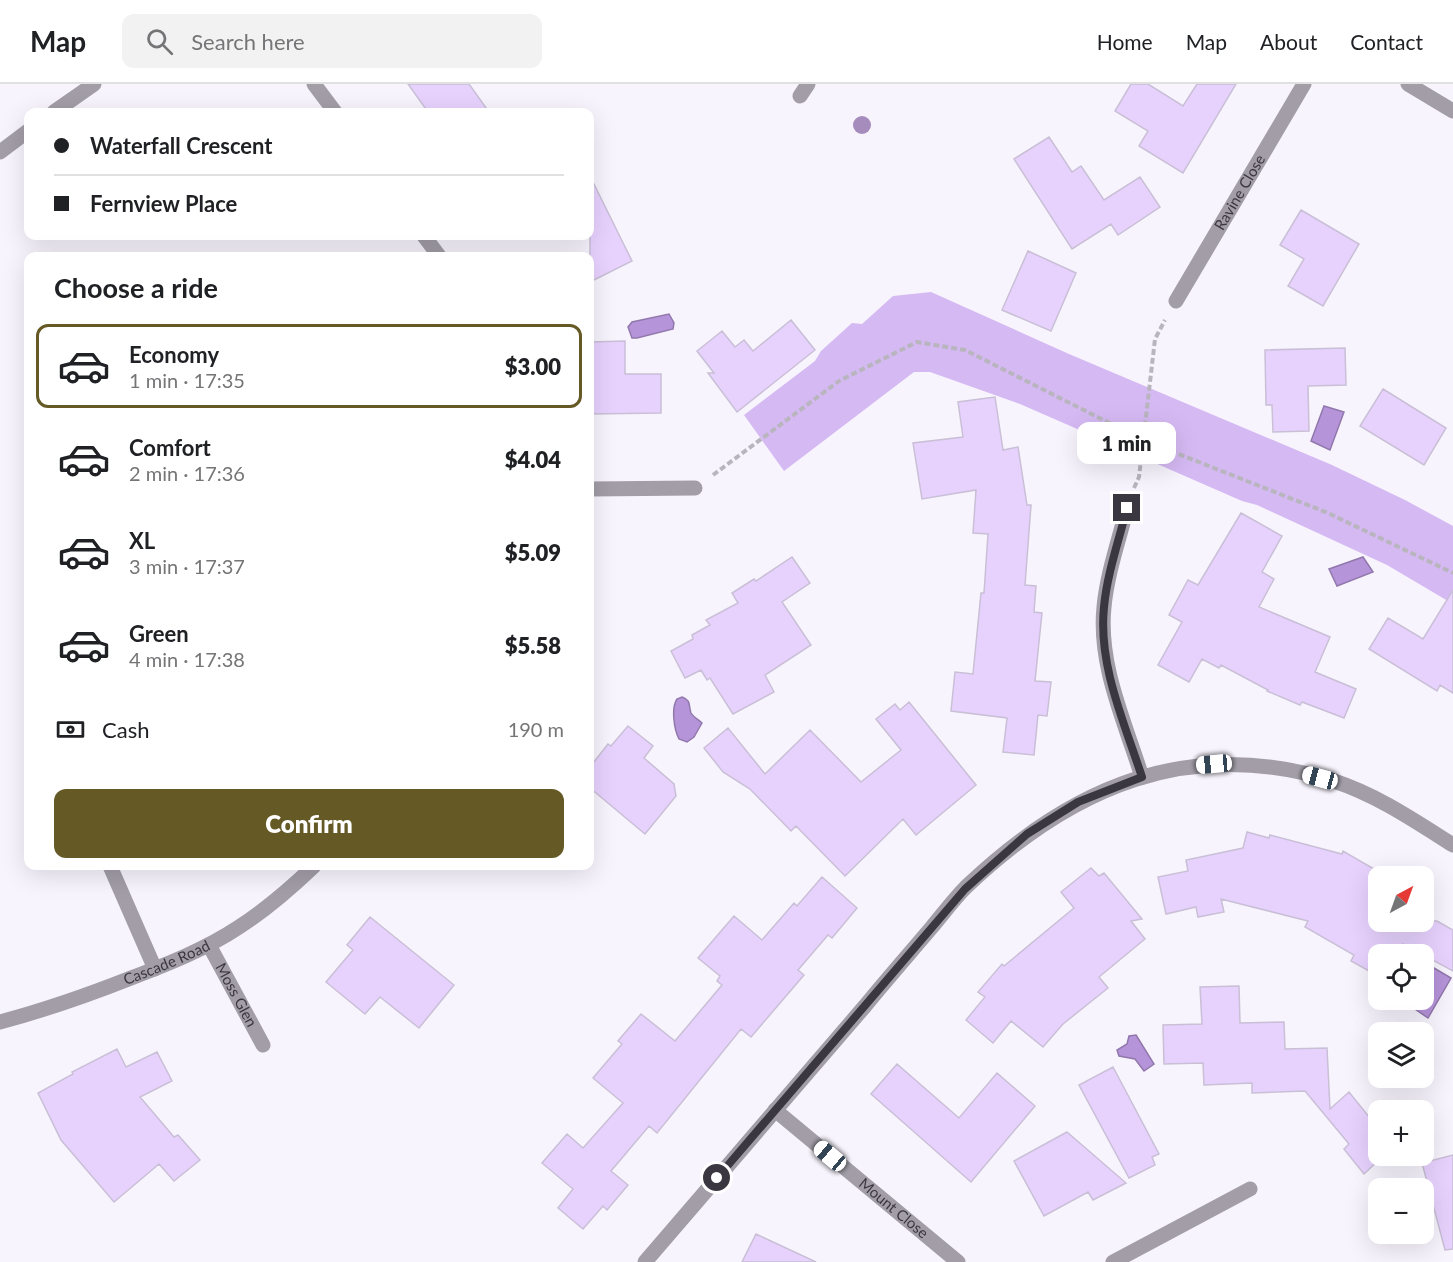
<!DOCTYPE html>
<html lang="en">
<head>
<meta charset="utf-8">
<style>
  :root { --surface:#fff; --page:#f2f2f2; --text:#202124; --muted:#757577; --line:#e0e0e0; --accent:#655926 }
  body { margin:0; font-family:Lato,sans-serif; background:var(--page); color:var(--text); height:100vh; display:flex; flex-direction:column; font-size:22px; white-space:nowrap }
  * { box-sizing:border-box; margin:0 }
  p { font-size:20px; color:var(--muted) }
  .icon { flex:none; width:33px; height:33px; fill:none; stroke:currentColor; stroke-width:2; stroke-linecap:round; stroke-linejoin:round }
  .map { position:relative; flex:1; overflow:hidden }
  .panel { position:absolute; left:24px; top:168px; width:570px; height:618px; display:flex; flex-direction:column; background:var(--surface); border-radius:12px; box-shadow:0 6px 24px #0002 }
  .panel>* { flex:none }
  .banner { position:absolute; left:24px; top:24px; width:570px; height:132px; border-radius:12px; box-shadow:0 6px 24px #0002; display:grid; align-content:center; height:132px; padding:0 30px; background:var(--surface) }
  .needle { width:39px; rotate:41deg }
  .controls { position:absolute; left:1368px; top:782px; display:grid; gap:12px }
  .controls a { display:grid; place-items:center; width:66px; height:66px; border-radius:12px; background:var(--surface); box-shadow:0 6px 24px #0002; font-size:30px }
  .end { position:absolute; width:27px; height:27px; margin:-14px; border:8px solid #3b3740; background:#fff; box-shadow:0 0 0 3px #fff }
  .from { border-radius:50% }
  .bubble { position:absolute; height:42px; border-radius:12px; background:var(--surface); box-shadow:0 6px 24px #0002; font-size:20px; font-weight:800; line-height:42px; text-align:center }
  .car { position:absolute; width:18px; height:36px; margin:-18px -9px; border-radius:8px; box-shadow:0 0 4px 2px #0007; background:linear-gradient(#fff 24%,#345 0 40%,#fff 0 76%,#345 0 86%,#fff 0) }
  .banner b { display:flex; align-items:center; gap:21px; height:57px; font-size:22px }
  .banner b+b { border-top:2px solid var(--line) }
  .banner i { width:15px; height:15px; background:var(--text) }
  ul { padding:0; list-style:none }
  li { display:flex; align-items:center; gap:18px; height:84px; margin:0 12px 9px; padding:0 18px; border:3px solid transparent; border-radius:12px }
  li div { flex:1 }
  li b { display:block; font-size:22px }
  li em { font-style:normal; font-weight:800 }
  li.on { border-color:var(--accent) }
  li>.icon { width:54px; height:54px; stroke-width:1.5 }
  h2 { padding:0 30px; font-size:27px; line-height:72px }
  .pay { display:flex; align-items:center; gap:15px; height:66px; padding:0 30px; font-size:22px }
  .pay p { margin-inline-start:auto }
  .cta { display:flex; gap:12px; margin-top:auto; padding:12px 30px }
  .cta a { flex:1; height:69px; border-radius:12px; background:var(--accent); color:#fff; font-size:24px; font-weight:800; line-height:69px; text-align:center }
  header { display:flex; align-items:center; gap:36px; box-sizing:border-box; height:84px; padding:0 30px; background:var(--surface); border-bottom:2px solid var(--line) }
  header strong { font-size:28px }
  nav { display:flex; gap:33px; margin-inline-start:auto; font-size:21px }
  .search { width:420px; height:54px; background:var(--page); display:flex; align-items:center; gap:15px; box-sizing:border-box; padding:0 21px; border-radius:12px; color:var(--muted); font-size:22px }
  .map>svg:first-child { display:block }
</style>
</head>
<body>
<header>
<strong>Map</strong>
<div class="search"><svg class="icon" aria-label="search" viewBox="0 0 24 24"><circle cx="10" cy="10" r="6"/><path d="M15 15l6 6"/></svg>Search here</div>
<nav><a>Home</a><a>Map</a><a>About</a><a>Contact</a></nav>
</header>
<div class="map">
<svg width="1453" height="1178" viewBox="0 0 1453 1178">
  <rect width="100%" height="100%" fill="#f8f4fd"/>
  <!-- green -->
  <path fill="#d5b9f3" d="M 931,208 L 1069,270 L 1332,381 L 1405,416 L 1453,442 L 1453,520 L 1387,481 L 1257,421 L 1242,417 L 1020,320 L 930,288 L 914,288 L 784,387 L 744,331 L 815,277 L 821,267 L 852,239 L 862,240 L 893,212 Z"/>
  <!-- water -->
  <path fill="#b694da" stroke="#9178ac" stroke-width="1.5" d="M 669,230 L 674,239 L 673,245 L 637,254 L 632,254 L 628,243 L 632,238 Z
    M 1324,322 L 1344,328 L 1330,366 L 1311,357 Z
    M 1363,473 L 1373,488 L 1337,502 L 1329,485 Z
    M 682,613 C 692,617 688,621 691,629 C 693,633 699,636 702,639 L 694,653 L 687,658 L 679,655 C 674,645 671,624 677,615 Z
    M 1434,884 L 1451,894 L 1428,934 L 1412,923 L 1416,915 L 1424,915 L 1424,903 Z
    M 1136,951 L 1154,980 L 1144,987 L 1135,975 L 1119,972 L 1117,966 L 1127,960 L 1129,952 Z"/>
  <!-- building -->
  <path fill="#e7d2fe" stroke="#c9bfd6" stroke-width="1.5" d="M 408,0 L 469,0 L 489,28 L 428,28 Z
    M 1131,0 L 1148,0 L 1183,22 L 1197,0 L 1236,0 L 1183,89 L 1139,62 L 1148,47 L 1115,27 Z
    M 1049,53 L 1072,88 L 1081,82 L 1104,116 L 1140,93 L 1160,123 L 1118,151 L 1111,140 L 1072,165 L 1014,75 Z
    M 590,92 L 632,177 L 590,198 Z
    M 1301,126 L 1359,160 L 1323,222 L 1288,202 L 1304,175 L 1280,161 Z
    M 1028,167 L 1076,189 L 1051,247 L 1002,226 Z
    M 791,236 L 815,266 L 737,328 L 708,289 L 714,289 L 697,267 L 722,247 L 735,263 L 744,256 L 753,267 Z
    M 625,257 L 625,290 L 661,290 L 661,329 L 590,330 L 590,258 Z
    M 1345,264 L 1346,301 L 1308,302 L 1309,347 L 1273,348 L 1272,321 L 1266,321 L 1265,266 Z
    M 1383,305 L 1446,344 L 1424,381 L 1360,342 Z
    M 995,313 L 1003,366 L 1018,363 L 1027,421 L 1031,421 L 1025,501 L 1036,502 L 1034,528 L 1042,529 L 1035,597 L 1051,598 L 1047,632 L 1038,631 L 1034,671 L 1003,668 L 1007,634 L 951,627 L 955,588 L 973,590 L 981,509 L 984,509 L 988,450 L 973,449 L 976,406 L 922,415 L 913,359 L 963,353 L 958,318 Z
    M 1241,429 L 1282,452 L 1262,488 L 1274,495 L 1259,523 L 1330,553 L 1315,588 L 1356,605 L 1344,634 L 1302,618 L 1300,621 L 1267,607 L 1268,606 L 1221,581 L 1219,584 L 1202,575 L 1189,598 L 1158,581 L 1182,538 L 1169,531 L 1188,496 L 1198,501 Z
    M 792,473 L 810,499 L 782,518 L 811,561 L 765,591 L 774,608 L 733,630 L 710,594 L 707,596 L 701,586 L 685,594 L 671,567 L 693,555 L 692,551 L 710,541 L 706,536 L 738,519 L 732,509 L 754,495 L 756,497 Z
    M 1453,506 L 1453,609 L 1440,601 L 1437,607 L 1369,565 L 1388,534 L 1423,555 Z
    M 909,618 L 976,701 L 916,751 L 903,735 L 845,792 L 796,742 L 791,747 L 750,705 L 723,688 L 704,664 L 728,644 L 765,690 L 810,646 L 861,698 L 901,666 L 876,635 L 895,620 L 900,626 Z
    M 628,642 L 653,662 L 644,674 L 674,700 L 676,712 L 645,750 L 590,704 L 590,683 L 608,660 L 611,662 Z
    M 1247,748 L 1269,754 L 1270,751 L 1342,770 L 1343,767 L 1381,789 L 1373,803 L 1378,806 L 1378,837 L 1437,837 L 1453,846 L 1453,887 L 1403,860 L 1397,870 L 1378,870 L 1378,892 L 1351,877 L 1354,871 L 1305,843 L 1308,837 L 1221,815 L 1224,828 L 1198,833 L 1196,823 L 1166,830 L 1158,793 L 1188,787 L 1186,776 L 1243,764 Z
    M 1091,784 L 1099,792 L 1104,789 L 1142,835 L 1131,837 L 1145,855 L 1099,893 L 1108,904 L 1063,940 L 1043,963 L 1011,937 L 993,959 L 966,936 L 985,913 L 978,908 L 1002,880 L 1004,882 L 1074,824 L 1061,808 Z
    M 822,793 L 857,824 L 832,854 L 828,851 L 798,886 L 804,891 L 751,953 L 741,945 L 657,1049 L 649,1042 L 611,1087 L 628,1101 L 607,1126 L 603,1122 L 583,1145 L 558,1124 L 573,1105 L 542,1079 L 567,1050 L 583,1064 L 623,1019 L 593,994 L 622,960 L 618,957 L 641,930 L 675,957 L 722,901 L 717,897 L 720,892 L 698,874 L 734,832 L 762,856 L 794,819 L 797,822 Z
    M 370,833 L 454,901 L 419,944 L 380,913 L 365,930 L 326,898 L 353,866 L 347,861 Z
    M 1239,902 L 1240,939 L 1284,938 L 1285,965 L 1327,964 L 1330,1025 L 1349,1008 L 1378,1044 L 1378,1077 L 1364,1090 L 1344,1065 L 1349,1060 L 1305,1007 L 1252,1009 L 1252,999 L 1204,1001 L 1203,979 L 1164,980 L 1163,941 L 1202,940 L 1200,903 Z
    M 117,965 L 126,983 L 157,968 L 172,997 L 140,1013 L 174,1053 L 178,1051 L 200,1076 L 174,1097 L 159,1080 L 114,1118 L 61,1056 L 38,1009 L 73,990 L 72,988 Z
    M 897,980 L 959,1034 L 997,989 L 1035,1022 L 971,1098 L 871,1010 Z
    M 1113,983 L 1159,1070 L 1152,1073 L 1155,1081 L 1129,1094 L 1079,1001 Z
    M 1067,1048 L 1126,1099 L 1093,1116 L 1088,1108 L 1044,1132 L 1014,1077 Z
    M 1453,1071 L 1453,1165 L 1445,1166 L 1422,1079 Z
    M 756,1150 L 816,1178 L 742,1178 Z"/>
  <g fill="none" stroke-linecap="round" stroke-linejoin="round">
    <!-- path -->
    <path stroke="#b9b5be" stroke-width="4" stroke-dasharray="6 3" stroke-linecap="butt" d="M 713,391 L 839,297 L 917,258 L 965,266 L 1143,356 L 1328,429 L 1453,489
      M 1134,404 L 1139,393 L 1155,255 L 1165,236"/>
    <!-- minor -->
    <g stroke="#a29da7" stroke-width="15">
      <path d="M 314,0 L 335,28"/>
      <path d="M 1408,0 L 1453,27"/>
      <path d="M 800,12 L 808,0"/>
      <path d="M 54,28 L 94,0"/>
      <path d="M 0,68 L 28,47"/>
      <path d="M 424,152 L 439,172"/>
      <path id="s1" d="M 1176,217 L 1304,0"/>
      <path d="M 590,405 L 695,404"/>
      <path d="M 1127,424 C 1119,456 1107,490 1104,523 C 1098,581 1125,638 1142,693"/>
      <path d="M 110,782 L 155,885"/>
      <path id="s2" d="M 209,861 L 263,961"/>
      <path id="s3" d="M 0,938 C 45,926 88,911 131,894 C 168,880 206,865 239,843 C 267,825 291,804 314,782"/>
      <path id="s4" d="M 775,1026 L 958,1178"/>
      <path d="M 645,1178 C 718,1093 792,1007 865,922 C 887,895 910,869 932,843 C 943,830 954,815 966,803 C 1072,702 1189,652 1334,697 C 1377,711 1415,737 1453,761"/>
      <path d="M 1113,1178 L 1250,1105"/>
    </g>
  </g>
  <!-- trees -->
  <circle fill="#a68bbd" cx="862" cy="41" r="9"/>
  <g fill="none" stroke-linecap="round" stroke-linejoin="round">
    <!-- route -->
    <path stroke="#3b3740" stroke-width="8" d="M 717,1094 L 965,805 L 1027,750 L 1078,718 L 1142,693 C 1124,638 1098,581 1104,523 C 1107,490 1119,456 1127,424"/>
  </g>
  <g text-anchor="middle" stroke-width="4.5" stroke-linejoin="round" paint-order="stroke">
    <!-- street labels -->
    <g font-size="15" fill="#3b3740" stroke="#f8f4fd">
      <text dy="5" stroke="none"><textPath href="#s1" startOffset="126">Ravine Close</textPath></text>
      <text dy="5" stroke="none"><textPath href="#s3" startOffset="177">Cascade Road</textPath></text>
      <text dy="5" stroke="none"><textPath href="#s2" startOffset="57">Moss Glen</textPath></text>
      <text dy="5" stroke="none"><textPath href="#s4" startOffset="154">Mount Close</textPath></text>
    </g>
  </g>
</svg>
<div class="controls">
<a><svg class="needle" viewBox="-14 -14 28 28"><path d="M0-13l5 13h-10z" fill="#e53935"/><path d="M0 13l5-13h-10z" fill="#757577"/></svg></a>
<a><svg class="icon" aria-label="locate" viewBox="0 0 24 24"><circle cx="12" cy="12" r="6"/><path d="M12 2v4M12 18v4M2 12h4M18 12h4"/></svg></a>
<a><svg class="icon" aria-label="layers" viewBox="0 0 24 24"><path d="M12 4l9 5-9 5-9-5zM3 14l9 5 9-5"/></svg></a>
<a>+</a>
<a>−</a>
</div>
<i class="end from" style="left:717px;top:1094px"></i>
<i class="end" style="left:1127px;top:424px"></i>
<div class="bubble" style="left:1077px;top:338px;width:99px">1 min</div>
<i class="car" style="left:1214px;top:680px;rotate:265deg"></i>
<i class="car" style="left:1320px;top:694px;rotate:285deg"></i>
<i class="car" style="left:830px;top:1072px;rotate:310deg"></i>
<div class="banner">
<b><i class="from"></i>Waterfall Crescent</b>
<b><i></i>Fernview Place</b>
</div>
<section class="panel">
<h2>Choose a ride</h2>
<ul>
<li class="on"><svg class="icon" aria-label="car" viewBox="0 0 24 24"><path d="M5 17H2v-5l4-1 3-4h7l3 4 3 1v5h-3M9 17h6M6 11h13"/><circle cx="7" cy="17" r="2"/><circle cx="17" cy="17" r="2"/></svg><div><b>Economy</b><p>1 min · 17:35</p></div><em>$3.00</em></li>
<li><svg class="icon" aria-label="car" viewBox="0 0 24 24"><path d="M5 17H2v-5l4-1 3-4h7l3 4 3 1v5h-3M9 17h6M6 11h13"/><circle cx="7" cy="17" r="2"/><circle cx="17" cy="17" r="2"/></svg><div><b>Comfort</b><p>2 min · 17:36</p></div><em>$4.04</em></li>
<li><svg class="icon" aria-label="car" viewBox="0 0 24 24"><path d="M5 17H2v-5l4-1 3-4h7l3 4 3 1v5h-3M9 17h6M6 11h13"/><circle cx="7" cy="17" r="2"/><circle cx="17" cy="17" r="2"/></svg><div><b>XL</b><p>3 min · 17:37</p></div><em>$5.09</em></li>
<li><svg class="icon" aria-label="car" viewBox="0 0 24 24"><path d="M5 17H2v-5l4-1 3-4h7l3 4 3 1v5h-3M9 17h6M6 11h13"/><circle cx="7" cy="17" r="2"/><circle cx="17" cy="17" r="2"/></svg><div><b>Green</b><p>4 min · 17:38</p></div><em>$5.58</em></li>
</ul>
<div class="pay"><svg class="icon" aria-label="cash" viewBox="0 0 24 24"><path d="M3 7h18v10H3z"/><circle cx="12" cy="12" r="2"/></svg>Cash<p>190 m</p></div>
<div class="cta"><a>Confirm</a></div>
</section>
</div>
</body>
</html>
